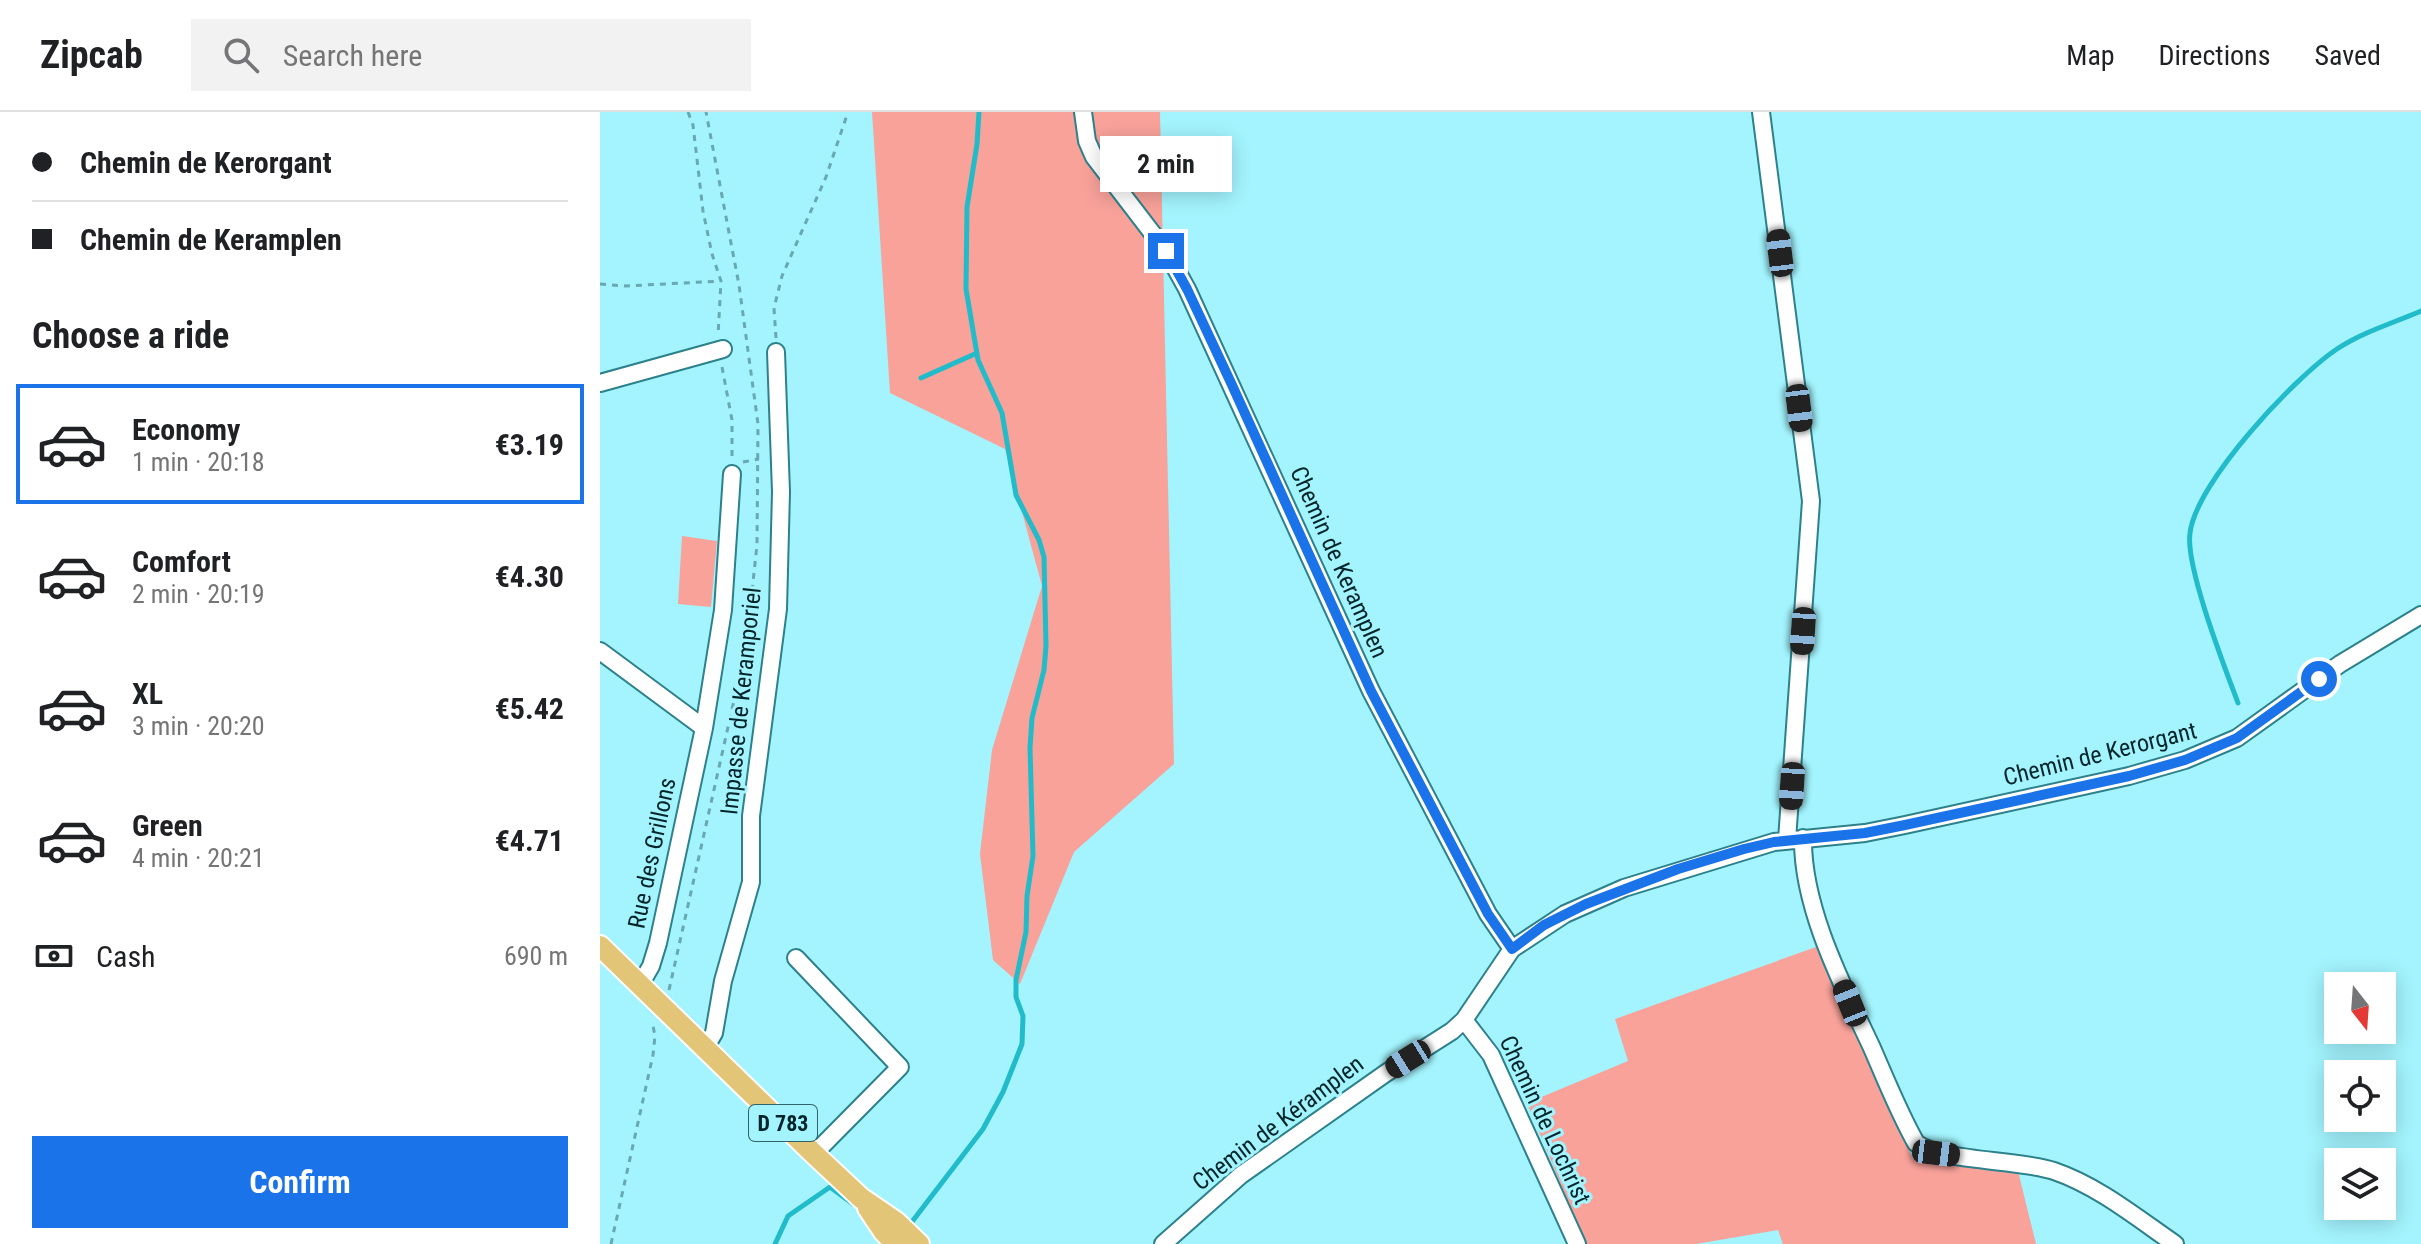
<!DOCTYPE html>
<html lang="en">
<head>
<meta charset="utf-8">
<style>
  :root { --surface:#fff; --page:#f2f2f2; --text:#202124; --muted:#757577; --line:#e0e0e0; --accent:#1a73e8 }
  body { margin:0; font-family:"Roboto Condensed",sans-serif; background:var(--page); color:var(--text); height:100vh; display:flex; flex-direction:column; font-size:30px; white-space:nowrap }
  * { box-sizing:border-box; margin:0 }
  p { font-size:26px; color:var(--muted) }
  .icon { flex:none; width:44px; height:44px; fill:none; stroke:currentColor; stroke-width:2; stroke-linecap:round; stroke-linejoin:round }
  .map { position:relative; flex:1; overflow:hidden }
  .details { display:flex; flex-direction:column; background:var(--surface); width:600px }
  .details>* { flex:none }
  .top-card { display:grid; align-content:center; height:176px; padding:0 32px; background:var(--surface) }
  .needle { width:52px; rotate:163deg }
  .tools { position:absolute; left:1724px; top:860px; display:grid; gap:16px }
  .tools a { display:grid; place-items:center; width:72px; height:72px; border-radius:0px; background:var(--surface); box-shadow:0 4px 20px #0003; font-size:40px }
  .end { position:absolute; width:36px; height:36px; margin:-18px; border:10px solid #1a73e8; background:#fff; box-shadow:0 0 0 4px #fff }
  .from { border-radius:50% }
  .bubble { position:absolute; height:56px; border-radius:0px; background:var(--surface); box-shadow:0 4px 20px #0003; font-size:26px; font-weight:700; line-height:56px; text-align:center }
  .car { position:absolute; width:24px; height:48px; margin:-24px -12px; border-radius:10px; box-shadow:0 0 6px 2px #0007; background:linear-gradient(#222 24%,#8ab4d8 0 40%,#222 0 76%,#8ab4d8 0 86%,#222 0) }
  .top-card b { display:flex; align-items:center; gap:28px; height:76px; font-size:30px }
  .top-card b+b { border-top:2px solid var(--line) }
  .top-card i { width:20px; height:20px; background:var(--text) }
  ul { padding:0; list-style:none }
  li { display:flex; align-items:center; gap:24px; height:120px; margin:0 16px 12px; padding:0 16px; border:4px solid transparent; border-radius:0px }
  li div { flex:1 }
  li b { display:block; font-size:30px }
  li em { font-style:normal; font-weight:700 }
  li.on { border-color:var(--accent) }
  li>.icon { width:72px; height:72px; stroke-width:1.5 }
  h2 { padding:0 32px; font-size:36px; line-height:96px }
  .pay { display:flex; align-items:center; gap:20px; height:88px; padding:0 32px; font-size:30px }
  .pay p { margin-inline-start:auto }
  .button { display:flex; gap:16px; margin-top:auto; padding:16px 32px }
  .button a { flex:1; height:92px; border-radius:0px; background:var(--accent); color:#fff; font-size:32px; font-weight:700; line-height:92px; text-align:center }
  header { display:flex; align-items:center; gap:48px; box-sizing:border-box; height:112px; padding:0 40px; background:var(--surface); border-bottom:2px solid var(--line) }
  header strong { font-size:38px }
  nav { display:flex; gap:44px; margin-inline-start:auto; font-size:28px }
  .search { width:560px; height:72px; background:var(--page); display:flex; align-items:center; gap:20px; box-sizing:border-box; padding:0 28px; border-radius:0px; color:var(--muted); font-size:30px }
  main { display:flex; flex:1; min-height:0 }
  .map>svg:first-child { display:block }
</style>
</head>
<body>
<header>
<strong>Zipcab</strong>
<div class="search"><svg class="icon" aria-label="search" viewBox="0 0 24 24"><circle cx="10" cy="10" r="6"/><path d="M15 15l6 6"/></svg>Search here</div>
<nav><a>Map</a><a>Directions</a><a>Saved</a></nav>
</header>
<main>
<section class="details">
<div class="top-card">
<b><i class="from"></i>Chemin de Kerorgant</b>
<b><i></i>Chemin de Keramplen</b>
</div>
<h2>Choose a ride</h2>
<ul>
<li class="on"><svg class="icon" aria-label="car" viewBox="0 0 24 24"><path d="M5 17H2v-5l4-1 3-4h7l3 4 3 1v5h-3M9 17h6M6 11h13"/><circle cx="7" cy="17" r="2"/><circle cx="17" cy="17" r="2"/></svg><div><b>Economy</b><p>1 min · 20:18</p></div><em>€3.19</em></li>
<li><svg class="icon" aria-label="car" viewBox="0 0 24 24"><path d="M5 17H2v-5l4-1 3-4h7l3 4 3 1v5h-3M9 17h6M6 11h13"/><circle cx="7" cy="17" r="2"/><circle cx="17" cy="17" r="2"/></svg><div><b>Comfort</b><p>2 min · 20:19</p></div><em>€4.30</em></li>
<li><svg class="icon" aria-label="car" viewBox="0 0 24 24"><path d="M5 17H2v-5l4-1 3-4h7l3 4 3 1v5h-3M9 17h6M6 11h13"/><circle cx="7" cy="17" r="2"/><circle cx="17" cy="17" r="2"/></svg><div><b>XL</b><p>3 min · 20:20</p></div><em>€5.42</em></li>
<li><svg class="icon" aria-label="car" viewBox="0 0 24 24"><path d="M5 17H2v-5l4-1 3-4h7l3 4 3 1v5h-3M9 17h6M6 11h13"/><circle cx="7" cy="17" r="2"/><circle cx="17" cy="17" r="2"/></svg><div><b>Green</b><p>4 min · 20:21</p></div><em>€4.71</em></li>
</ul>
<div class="pay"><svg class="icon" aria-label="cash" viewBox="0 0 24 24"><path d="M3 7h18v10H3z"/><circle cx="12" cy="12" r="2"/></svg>Cash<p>690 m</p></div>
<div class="button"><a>Confirm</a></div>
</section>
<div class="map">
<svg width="1821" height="1132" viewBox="0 0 1821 1132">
  <rect width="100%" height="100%" fill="#a3f4fe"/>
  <!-- green -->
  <path fill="#f8a29a" d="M 272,0 L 560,0 L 574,652 L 474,740 L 420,872 L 393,848 L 380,742 L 392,638 L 442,474 L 405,337 L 290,281 Z
    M 82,424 L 117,429 L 111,495 L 78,492 Z
    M 1216,835 L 1313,1047 L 1418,1059 L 1436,1132 L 1183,1132 L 1178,1118 L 1096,1132 L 986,1132 L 927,991 L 1028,949 L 1015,907 Z"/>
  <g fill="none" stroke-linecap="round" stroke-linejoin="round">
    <!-- stream -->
    <path stroke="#22bbca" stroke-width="5" d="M 321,266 L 377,241
      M 1638,591 C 1625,556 1585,454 1590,421 C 1596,370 1695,265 1737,237 C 1763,220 1793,211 1821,199
      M 308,1115 L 383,1017 L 403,980 L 422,932 L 423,904 L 416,885 L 416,868 L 426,820 L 427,784 L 433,744 L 430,636 L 432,606 L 444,558 L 446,534 L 444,445 L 439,428 L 416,383 L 402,301 L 378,248 L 366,177 L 367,95 L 377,32 L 379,0
      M 175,1132 L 188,1104 L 230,1075 L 253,1092"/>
    <!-- minor casing -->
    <g stroke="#2d818a" stroke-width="20">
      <path id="minor" d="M 483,0 L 487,29 L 494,45 L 566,139 L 587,177 L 771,579 L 888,802 L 912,837
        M 1161,0 L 1211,389 L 1187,728
        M 0,271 L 123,237
        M 0,539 L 104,616
        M 1203,726 C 1202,796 1243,874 1272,936 C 1286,968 1299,1001 1316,1031 C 1342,1050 1418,1047 1454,1059 C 1498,1074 1537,1106 1575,1132
        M 196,846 L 300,955 L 214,1042
        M 40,873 L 51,854 L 58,831 L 104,616 L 123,498 L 132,362
        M 864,908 L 891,943 L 977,1132
        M 105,936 L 114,921 L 123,869 L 151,770 L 151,704 L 178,497 L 181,380 L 176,240
        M 563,1132 L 641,1063 L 786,961 L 852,919 L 864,908 L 912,837 L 965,802 L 1024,776 L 1174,730 L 1265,721 L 1305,713 L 1529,664 L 1585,648 L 1637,626 L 1740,552 L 1821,503"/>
    </g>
    <!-- major casing -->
    <g stroke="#fff" stroke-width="24">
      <path id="major" d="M 0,834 L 214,1042 L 261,1086 L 296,1110 L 319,1132
        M 268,1096 L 284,1120 L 296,1132"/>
    </g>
    <!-- path -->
    <path stroke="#68a8b0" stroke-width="3" stroke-dasharray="6 6" stroke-linecap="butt" d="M 88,0 L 93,13 L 103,99 L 112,142 L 121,169 L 118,224
      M 0,172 L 26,174 L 121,169
      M 176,226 L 174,196 L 182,164 L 226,65 L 248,0
      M 122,255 L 132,308 L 132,346
      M 143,350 L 159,347
      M 69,878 L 146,535 L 157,433 L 158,312 L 139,173 L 106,0
      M 11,1132 L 53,943 L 55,924 L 52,909"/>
    <!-- minor -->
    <use href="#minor" stroke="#fff" stroke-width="16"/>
    <!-- major -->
    <use href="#major" stroke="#e3c577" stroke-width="20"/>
  </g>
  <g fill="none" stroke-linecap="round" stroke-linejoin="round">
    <!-- route -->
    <path stroke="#1a73e8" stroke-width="10" d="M 566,139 L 587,177 L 632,273 L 771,579 L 888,802 L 912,837 L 944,813 L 986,792 L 1078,757 L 1144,737 L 1174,730 L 1265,721 L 1305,713 L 1529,664 L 1585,648 L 1637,626 L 1719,567"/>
  </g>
  <g text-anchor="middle" stroke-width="6" stroke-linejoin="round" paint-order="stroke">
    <!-- shield labels -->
    <rect fill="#a3f4fe" stroke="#326369" stroke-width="2" x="149" y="993" width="68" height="36" rx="6"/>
    <g font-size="22" font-weight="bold" fill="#012529">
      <text x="183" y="1019">D 783</text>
    </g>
    <!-- street labels -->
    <g font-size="24" fill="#012529" stroke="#a3f4fe">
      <text transform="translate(739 450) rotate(66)" y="8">Chemin de Keramplen</text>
      <text transform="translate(141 589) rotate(-84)" y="8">Impasse de Keramporiel</text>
      <text transform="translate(1500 642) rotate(-14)" y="8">Chemin de Kerorgant</text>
      <text transform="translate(52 741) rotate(-78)" y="8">Rue des Grillons</text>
      <text transform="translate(945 1008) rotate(65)" y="8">Chemin de Lochrist</text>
      <text transform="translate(678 1011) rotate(-37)" y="8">Chemin de Kéramplen</text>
    </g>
  </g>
</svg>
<div class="tools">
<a><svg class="needle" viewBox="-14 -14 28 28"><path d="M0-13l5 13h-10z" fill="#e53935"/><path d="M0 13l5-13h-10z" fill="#757577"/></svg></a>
<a><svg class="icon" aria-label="locate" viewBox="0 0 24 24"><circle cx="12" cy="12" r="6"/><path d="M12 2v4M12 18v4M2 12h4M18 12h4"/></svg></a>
<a><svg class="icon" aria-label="layers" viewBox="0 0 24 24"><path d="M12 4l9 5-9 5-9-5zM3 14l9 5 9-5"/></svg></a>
</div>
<i class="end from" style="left:1719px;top:567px"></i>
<i class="end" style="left:566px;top:139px"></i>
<div class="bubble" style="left:500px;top:24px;width:132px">2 min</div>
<i class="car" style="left:1180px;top:141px;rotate:353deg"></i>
<i class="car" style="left:1199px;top:296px;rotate:173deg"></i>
<i class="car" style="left:1203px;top:519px;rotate:184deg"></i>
<i class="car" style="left:1192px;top:674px;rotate:184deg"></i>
<i class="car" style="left:1250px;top:891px;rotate:338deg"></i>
<i class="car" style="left:808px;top:947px;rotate:238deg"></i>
<i class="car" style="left:1336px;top:1041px;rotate:97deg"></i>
</div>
</main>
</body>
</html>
